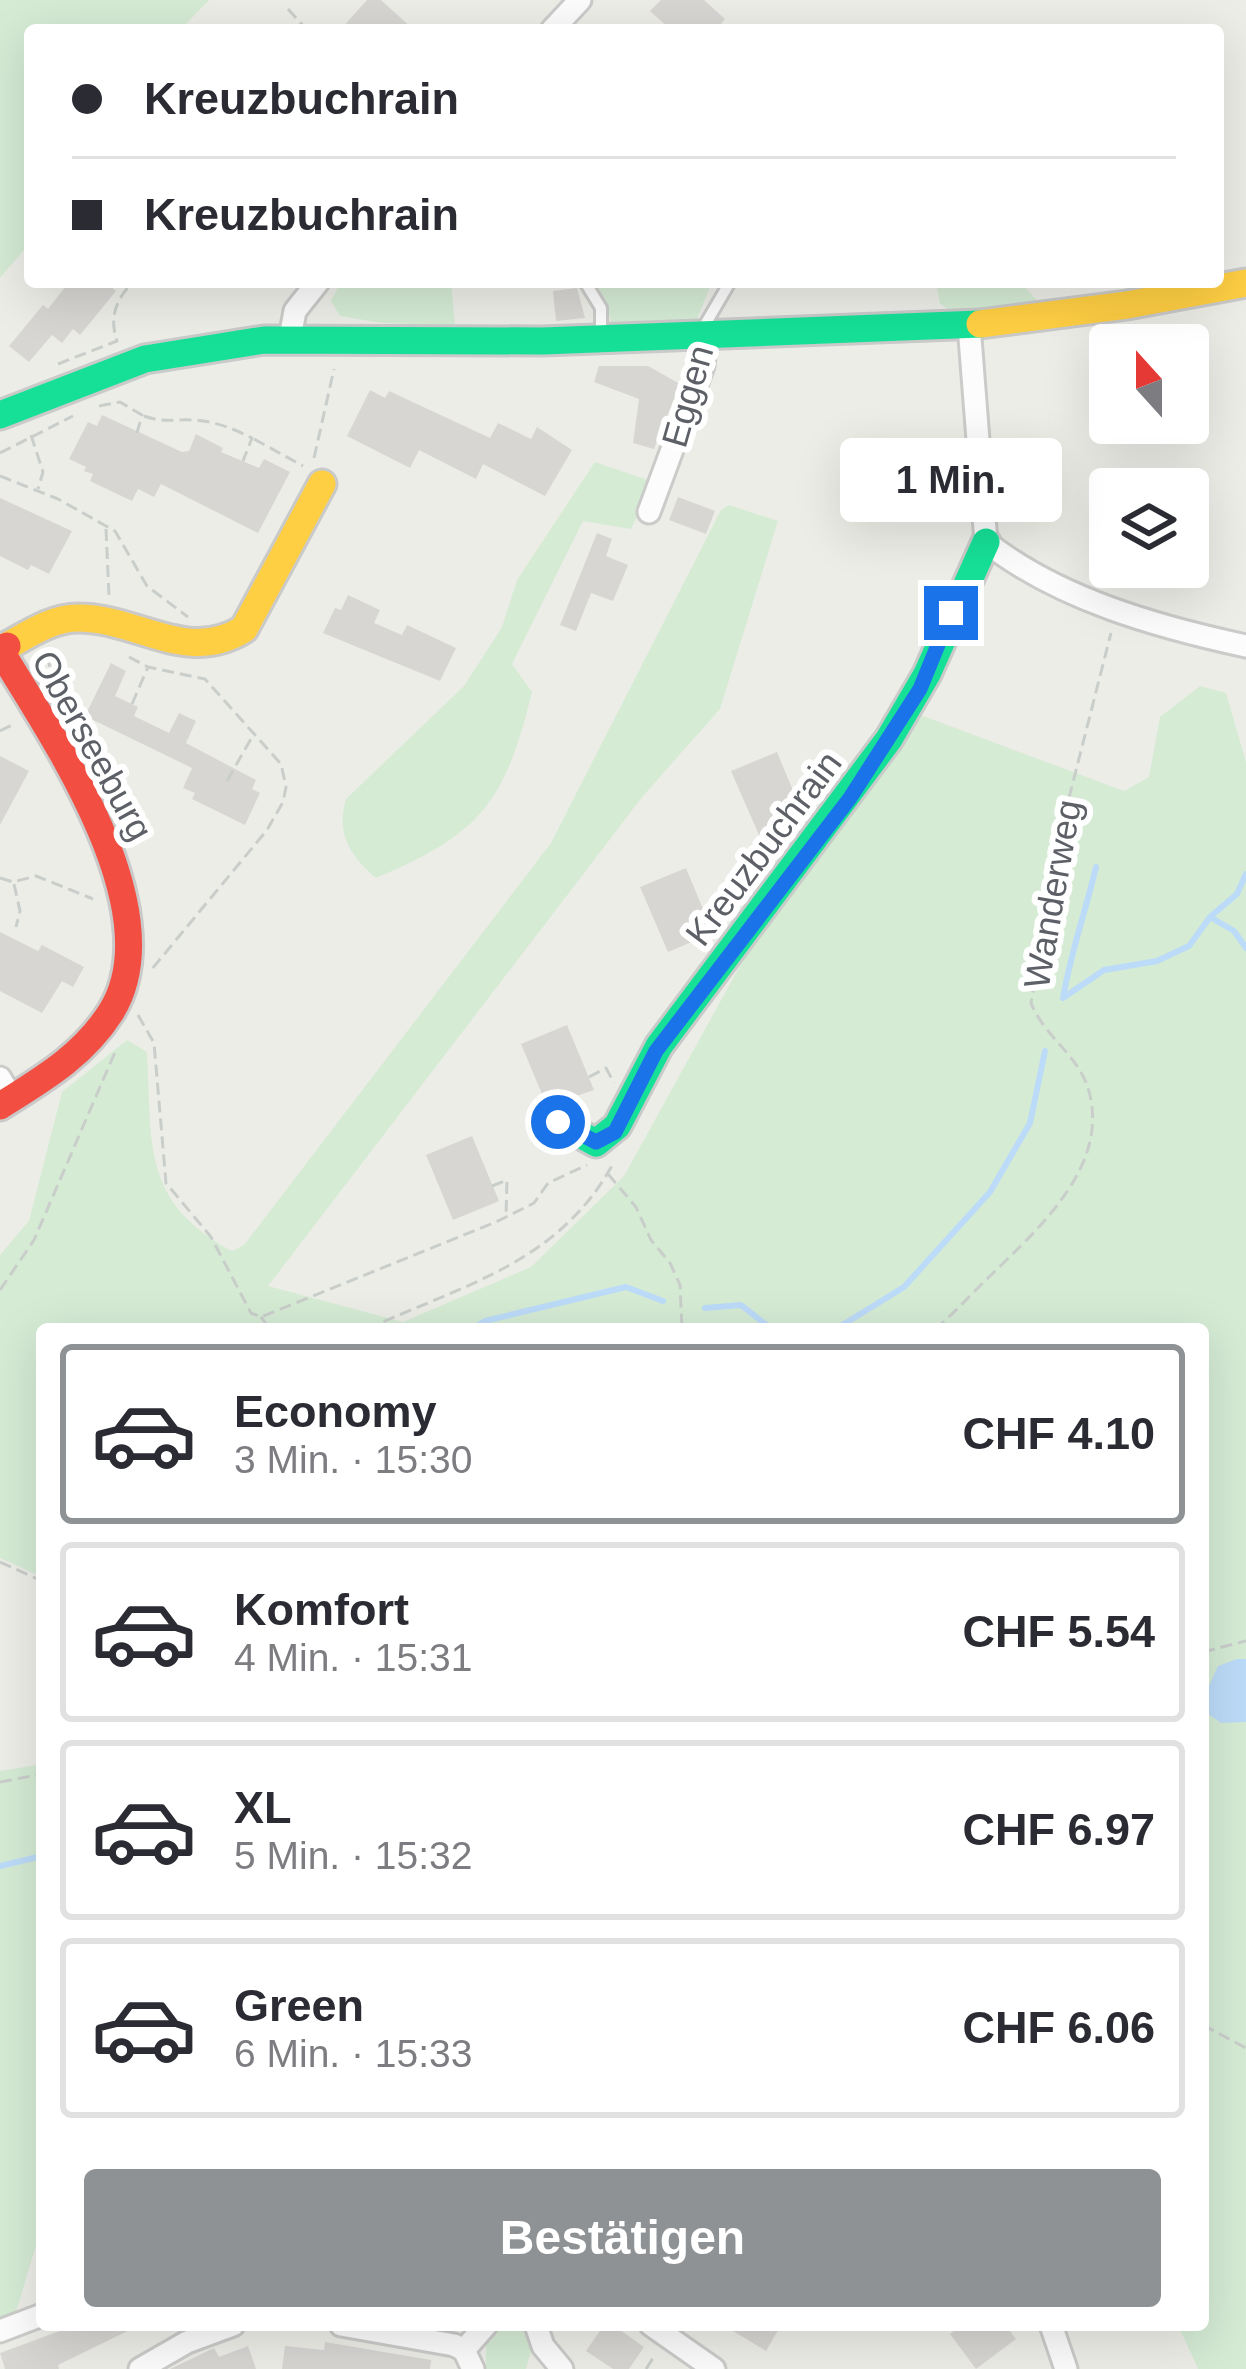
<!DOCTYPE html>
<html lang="de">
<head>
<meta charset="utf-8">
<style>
  :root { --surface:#fff; --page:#f7f7f7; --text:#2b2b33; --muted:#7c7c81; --line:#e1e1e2; --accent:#8f9294 }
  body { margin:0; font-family:Arial,sans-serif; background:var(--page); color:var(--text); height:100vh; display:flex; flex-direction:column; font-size:45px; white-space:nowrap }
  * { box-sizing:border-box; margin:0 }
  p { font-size:39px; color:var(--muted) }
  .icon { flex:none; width:66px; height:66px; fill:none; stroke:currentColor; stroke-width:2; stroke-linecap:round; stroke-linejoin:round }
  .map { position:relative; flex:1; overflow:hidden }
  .panel { position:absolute; left:36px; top:1323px; width:1173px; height:1008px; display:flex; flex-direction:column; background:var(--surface); border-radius:12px; box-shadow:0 12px 48px #0002 }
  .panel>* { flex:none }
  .top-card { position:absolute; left:24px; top:24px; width:1200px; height:264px; border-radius:12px; box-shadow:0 12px 48px #0002; display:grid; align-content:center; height:264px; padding:0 48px; background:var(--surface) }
  .needle { width:78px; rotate:339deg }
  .buttons { position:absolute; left:1089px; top:324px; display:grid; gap:24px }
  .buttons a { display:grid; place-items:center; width:120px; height:120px; border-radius:12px; background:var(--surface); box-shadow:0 12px 48px #0002; font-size:60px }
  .end { position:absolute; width:54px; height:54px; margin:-27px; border:15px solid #1a73e8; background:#fff; box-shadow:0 0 0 6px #fff }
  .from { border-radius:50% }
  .bubble { position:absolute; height:84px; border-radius:12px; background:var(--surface); box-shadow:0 12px 48px #0002; font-size:39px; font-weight:700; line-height:84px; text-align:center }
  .top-card b { display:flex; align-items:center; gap:42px; height:114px; font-size:45px }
  .top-card b+b { border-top:3px solid var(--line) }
  .top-card i { width:30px; height:30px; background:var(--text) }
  ul { padding:21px 0 0; list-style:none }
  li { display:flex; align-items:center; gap:36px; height:180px; margin:0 24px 18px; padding:0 24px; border:6px solid var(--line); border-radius:12px }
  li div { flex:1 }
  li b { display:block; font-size:45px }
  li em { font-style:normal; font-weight:700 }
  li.on { border-color:var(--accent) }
  li>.icon { width:108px; height:108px; stroke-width:1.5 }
  .action { display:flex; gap:24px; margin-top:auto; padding:24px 48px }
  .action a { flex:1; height:138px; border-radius:12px; background:var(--accent); color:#fff; font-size:48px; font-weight:700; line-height:138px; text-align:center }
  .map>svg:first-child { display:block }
</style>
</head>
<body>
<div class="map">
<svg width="1246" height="2369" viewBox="0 0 1246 2369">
  <rect width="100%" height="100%" fill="#edede8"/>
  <!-- green -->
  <path fill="#d5ebd4" d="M 0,0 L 209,0 L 180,30 L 30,30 L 30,243 L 0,278 Z
    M 341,282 L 451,282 L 455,325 L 382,323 L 340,316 L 331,301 Z
    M 593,282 L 712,282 L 697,319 L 611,323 L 606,300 Z
    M 936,282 L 1020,282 L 1041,305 L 956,314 L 940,304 Z
    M 595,462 L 654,482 L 631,529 L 583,521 L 512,664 L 532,692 C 505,802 481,834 376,878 C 349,855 336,833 346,799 L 464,686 L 502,627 L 517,580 Z
    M 729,505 L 778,521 L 720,709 L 643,796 L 268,1286 L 403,1322 L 531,1267 L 624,1176 L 741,964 L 918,714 L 1124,791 L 1149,777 L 1160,717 L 1200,686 L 1226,693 L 1246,762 L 1246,2369 L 1198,2369 L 1178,2325 L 1203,2325 L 1203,1329 L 945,1329 L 947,1325 L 938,1322 L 928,1329 L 42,1329 L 42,1577 L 0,1558 L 0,1255 L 29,1221 L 62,1092 L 127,1040 L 147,1052 C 152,1144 141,1202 232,1251 L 244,1245 L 551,843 L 721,510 Z
    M 42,1764 L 42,2225 L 16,2312 L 0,2320 L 0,1771 Z
    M 486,2325 L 538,2325 L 526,2369 L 486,2369 Z"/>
  <!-- water -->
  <path fill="#bcdbf8" d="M 1237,1659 L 1246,1659 L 1246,1722 L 1221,1723 L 1208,1714 L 1208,1688 L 1218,1666 Z"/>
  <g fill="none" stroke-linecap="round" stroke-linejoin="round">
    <!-- stream -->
    <path stroke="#bcdbf8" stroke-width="6" d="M 1210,917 L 1234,931 L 1246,948
      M 1063,998 L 1104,970 L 1157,961 L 1189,946 L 1210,917 L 1237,894 L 1246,874
      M 1063,998 C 1071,952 1085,913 1096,867
      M 705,1308 L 741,1305 L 769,1327 L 815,1329
      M 472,1329 L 485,1321 L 626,1287 L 663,1301
      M 836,1329 L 904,1287 L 990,1192 L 1030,1123 L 1045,1051
      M 0,1866 L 42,1856"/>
  </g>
  <!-- building -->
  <path fill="#d7d6d3" d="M 367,0 L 381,0 L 414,30 L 340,30 Z
    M 661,0 L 704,0 L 725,19 L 716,30 L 671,30 L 650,11 Z
    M 69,282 L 105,282 L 116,291 L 80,335 L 73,329 L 62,343 L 52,335 L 29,362 L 9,346 L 43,305 L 48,309 Z
    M 577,288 L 585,318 L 556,321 L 553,291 Z
    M 599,366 L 648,366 L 680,384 L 654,449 L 633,443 L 639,399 L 594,382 Z
    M 370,390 L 385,398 L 389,391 L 490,438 L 498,423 L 531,439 L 537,427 L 572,450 L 545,496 L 483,464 L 476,479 L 419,450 L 410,468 L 347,436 Z
    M 102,415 L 182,452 L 189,451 L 196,434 L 223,448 L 221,452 L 259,468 L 264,459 L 290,472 L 258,533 L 161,484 L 154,497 L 138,489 L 132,501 L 90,481 L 93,474 L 84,471 L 86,467 L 69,459 L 88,422 L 97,426 Z
    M 678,497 L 715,511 L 706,534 L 669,520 Z
    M 0,498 L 72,531 L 49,574 L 31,565 L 28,570 L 0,556 Z
    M 597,533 L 612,539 L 606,556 L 628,565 L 613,601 L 591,593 L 576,631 L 560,625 Z
    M 348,595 L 380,610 L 374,623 L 402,635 L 407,625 L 456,648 L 440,681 L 323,633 L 335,608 L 341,610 Z
    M 111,663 L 126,671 L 115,696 L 138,707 L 134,716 L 169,733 L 179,713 L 196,721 L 186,743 L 256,780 L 252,789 L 260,793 L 245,825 L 192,799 L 195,793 L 183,788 L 192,768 L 85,716 Z
    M 777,752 L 804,817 L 759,835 L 731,771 Z
    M 0,756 L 29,771 L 0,825 Z
    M 686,868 L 713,933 L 668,952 L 640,887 Z
    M 0,932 L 38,951 L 42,945 L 84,967 L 73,987 L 62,981 L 42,1013 L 0,991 Z
    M 567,1025 L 594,1090 L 547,1106 L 521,1044 Z
    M 472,1136 L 499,1201 L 453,1220 L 426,1155 Z
    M 76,2325 L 140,2325 L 58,2365 L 59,2369 L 5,2369 L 0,2353 Z
    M 604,2325 L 613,2325 L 644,2347 L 629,2369 L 613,2369 L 586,2351 Z
    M 723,2325 L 781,2325 L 766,2351 Z
    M 962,2325 L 1005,2325 L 1016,2339 L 976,2369 L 950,2334 Z
    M 325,2342 L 431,2360 L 430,2369 L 282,2369 L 285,2346 L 324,2350 Z
    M 248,2346 L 256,2369 L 170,2369 L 214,2348 L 219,2357 Z"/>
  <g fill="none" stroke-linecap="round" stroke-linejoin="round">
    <!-- lane casing -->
    <g stroke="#cbcbca" stroke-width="16">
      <path id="lane" d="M 585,282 L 601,308 L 601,333
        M 706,332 L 706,323 L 730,282"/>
    </g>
    <!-- street casing -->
    <g stroke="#cbcbca" stroke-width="27">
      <path id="street" d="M 552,30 L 580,0
        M 969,325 L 986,542 C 1058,599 1158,627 1246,646
        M 290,338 L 295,311 L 318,282
        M 649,512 L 703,366 L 706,336
        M 0,1078 L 13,1100
        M 341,2325 L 454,2345 L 464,2350 L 473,2369
        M 536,2325 L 543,2346 L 562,2369
        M 651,2325 L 714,2369
        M 1051,2325 L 1066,2369
        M 0,2331 L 42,2315
        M 464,2350 L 486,2325
        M 140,2369 L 187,2342 L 233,2325"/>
    </g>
    <!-- fast casing -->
    <g stroke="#c9cac9" stroke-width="33">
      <path id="fast" d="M 0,415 L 145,359 L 264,340 L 543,341 L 980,324
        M 558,1122 L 596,1143 L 617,1126 L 659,1046 L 889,739 L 927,674 L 986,542"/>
    </g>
    <!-- slow casing -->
    <g stroke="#c9cac9" stroke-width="33">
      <path id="slow" d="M 980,324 L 1127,305 L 1246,283
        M 7,646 C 29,634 52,618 78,618 C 139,618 186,665 244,629 L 322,484"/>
    </g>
    <!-- jam casing -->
    <g stroke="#c9cac9" stroke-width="33">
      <path id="jam" d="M 0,1106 C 43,1079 83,1056 111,1012 C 174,911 52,736 0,650 L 7,646"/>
    </g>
    <!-- path -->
    <path stroke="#c9cecb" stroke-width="3" stroke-dasharray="12 6" stroke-linecap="butt" d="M 288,9 L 307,30
      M 58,364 L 117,341 C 109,317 116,299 133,282
      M 99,406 L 120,402 L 142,415 L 137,433
      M 144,416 C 162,423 176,419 194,420 C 215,421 234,429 252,438 L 243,461
      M 31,435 L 43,472 L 38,489
      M 254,439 L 303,466
      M 0,453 L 73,416
      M 314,458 L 334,369
      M 0,476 L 58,499 L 115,531 L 147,586 L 188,617
      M 106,529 L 109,596
      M 47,655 L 57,697
      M 129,657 L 148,667 L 205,679 L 281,764 L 286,787 L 283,802 L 267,830 L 152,969
      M 132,704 L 148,667
      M 0,731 L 14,724
      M 227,781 L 252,737
      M 0,878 L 13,882 L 36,876 L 93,899
      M 14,884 L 20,911 L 16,927
      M 138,1015 L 154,1043 L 166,1183 L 211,1237 L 251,1313 L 261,1317 L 496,1222 L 534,1203 L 548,1183 L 587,1165
      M 589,1077 L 606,1068 L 614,1083
      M 608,1174 L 636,1207 L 651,1240 L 670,1263 L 680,1285 L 682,1329
      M 492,1186 L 507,1180 L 506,1215
      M 0,1290 L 34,1240 L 116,1050
      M 261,1317 L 270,1329
      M 367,1329 C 463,1285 560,1263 614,1162
      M 935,1329 C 954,1314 971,1294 989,1277 C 1038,1229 1112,1165 1088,1088 C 1077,1054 1044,1036 1031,1003 L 1059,837 L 1111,633
      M 0,1562 L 42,1581
      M 1203,1652 L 1246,1641
      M 0,1782 L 42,1774
      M 1203,2025 L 1246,2048
      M 646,2369 L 655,2355"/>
    <!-- lane -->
    <use href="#lane" stroke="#fcfcfc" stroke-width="10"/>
    <!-- street -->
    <use href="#street" stroke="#fcfcfc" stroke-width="21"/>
    <!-- fast -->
    <use href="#fast" stroke="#16e098" stroke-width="27"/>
    <!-- slow -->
    <use href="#slow" stroke="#ffcf43" stroke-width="27"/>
    <!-- jam -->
    <use href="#jam" stroke="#f24e42" stroke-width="27"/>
  </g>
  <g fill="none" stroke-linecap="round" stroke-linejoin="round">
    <!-- route -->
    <path stroke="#1a73e8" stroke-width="15" d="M 558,1122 L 596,1142 L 615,1132 L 656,1051 L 850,798 L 920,689 L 951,613"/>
  </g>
  <g text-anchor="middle" stroke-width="12" stroke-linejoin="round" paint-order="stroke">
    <!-- street labels -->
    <g font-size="36" fill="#5d6167" stroke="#fff">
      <text transform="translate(687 396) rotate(-74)" y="13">Eggen</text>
      <text transform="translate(93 745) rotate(61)" y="13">Oberseeburg</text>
      <text transform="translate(763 848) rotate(-53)" y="13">Kreuzbuchrain</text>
      <text transform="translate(1052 894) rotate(-80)" y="13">Wanderweg</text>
    </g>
  </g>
</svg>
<div class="buttons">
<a><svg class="needle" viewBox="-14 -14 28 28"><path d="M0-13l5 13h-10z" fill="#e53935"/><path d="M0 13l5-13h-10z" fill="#7c7c81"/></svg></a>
<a><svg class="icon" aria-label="layers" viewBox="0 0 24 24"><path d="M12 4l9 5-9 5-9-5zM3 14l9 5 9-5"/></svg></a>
</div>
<i class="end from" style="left:558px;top:1122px"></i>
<i class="end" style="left:951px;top:613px"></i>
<div class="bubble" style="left:840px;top:438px;width:222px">1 Min.</div>
<div class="top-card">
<b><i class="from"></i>Kreuzbuchrain</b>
<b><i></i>Kreuzbuchrain</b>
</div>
<section class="panel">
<ul>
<li class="on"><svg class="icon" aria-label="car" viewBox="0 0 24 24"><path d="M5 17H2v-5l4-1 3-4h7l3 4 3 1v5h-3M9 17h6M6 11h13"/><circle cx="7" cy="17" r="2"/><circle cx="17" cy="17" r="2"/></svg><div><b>Economy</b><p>3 Min. · 15:30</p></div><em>CHF 4.10</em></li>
<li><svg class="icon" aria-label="car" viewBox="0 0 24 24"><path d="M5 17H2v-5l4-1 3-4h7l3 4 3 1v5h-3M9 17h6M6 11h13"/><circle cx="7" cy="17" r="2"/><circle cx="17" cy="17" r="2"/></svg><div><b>Komfort</b><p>4 Min. · 15:31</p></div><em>CHF 5.54</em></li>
<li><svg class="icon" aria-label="car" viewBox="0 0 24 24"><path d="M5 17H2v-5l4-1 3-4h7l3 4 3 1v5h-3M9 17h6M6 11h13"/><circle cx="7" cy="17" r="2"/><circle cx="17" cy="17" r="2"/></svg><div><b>XL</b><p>5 Min. · 15:32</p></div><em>CHF 6.97</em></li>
<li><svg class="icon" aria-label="car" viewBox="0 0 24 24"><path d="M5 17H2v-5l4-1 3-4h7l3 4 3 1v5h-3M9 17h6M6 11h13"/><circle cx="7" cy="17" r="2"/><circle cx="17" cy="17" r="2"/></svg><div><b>Green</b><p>6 Min. · 15:33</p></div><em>CHF 6.06</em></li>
</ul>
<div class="action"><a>Bestätigen</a></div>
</section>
</div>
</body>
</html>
